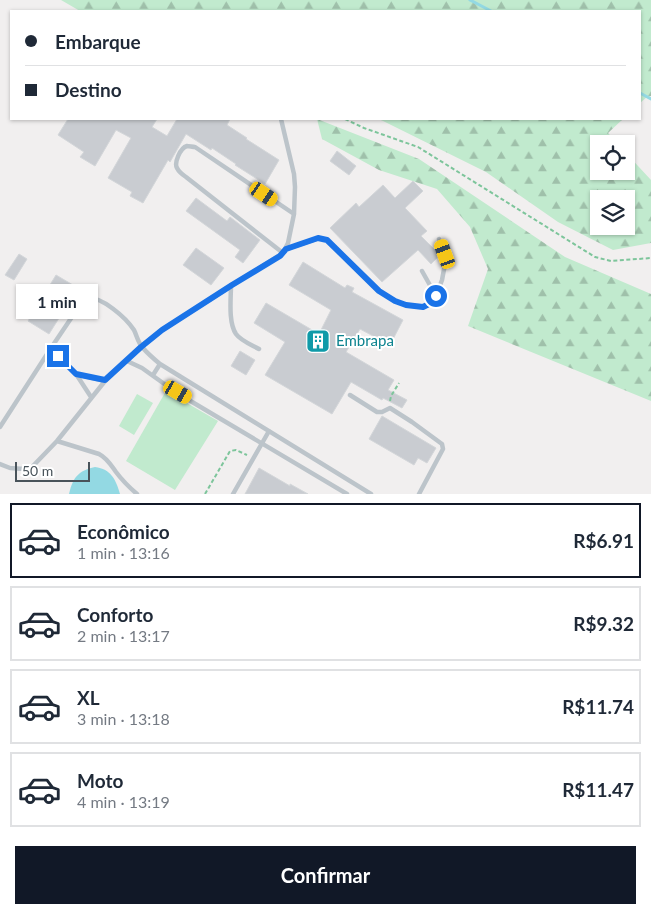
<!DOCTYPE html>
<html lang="pt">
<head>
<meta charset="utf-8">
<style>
  :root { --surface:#fff; --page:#f6f6f7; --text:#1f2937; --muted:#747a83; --line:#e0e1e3; --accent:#111827 }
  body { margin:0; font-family:Lato,sans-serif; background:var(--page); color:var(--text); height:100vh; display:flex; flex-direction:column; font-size:19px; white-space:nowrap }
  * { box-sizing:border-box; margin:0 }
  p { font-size:16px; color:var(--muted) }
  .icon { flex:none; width:28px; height:28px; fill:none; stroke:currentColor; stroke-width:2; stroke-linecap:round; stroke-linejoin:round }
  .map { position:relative; height:494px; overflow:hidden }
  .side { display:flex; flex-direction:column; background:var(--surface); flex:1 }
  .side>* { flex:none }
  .hud { position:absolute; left:10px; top:10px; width:631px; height:110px; border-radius:0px; box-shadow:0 1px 4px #0004; display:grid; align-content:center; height:110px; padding:0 15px; background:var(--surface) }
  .controls { position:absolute; left:590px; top:135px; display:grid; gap:10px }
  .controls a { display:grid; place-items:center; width:45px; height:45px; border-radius:0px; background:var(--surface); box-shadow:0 1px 4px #0004; font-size:25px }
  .scale { position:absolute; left:15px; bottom:12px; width:75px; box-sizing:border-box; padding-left:5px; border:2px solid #49535a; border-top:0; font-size:14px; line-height:18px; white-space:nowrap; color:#49535a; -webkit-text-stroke:4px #fff; paint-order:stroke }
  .end { position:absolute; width:22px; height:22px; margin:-11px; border:6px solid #1a73e8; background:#fff; box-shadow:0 0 0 2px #fff }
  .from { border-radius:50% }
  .bubble { position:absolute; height:35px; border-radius:0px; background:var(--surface); box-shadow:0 1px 4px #0004; font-size:16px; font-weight:700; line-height:35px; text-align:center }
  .car { position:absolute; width:15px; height:30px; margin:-15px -8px; border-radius:6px; box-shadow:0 0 4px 1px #0007; background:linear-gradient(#f5c518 24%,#345 0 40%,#f5c518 0 76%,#345 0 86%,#f5c518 0) }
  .hud b { display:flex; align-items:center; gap:18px; height:48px; font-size:19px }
  .hud b+b { border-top:1px solid var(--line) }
  .hud i { width:12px; height:12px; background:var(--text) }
  ul { padding:9px 0 0; list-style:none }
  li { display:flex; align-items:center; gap:15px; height:75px; margin:0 10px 8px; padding:0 5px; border:2px solid var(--line); border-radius:0px }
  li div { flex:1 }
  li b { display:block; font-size:19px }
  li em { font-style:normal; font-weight:700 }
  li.current { border-color:var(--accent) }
  li>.icon { width:45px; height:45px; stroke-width:1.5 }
  .button { display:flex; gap:10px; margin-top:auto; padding:10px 15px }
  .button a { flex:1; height:58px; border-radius:0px; background:var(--accent); color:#fff; font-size:20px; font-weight:700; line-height:58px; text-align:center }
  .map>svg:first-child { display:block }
</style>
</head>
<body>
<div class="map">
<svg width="651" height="494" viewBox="0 0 651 494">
  <defs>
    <pattern id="forest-firs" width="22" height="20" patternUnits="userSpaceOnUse" patternTransform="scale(1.25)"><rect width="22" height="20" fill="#c1eace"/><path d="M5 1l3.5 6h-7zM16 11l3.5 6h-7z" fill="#9fc0aa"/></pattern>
  </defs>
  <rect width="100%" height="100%" fill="#f1efef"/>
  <!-- grass -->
  <path fill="#c1eace" d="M 166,391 L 218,421 L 175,490 L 126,461 Z
    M 137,394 L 153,403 L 134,435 L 119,426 Z"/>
  <!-- forest -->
  <path fill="url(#forest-firs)" fill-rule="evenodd" d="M 61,0 L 651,0 L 651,96 L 647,97 L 640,103 L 640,11 L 80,11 Z
    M 317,119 L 419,159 L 565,257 L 651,294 L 651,401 L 468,326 L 488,269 L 470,227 L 437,189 L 379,170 L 322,139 Z
    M 379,119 L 623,119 L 608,133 L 618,144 L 599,144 L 599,171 L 626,171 L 626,153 L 651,180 L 651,243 L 613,250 L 558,222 L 486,172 ZM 599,199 L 626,199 L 626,226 L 599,226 Z"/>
  <!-- water -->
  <path fill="#93d9e3" d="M 95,467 C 111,469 116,480 120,494 L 69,494 C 73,477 78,471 95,467 Z"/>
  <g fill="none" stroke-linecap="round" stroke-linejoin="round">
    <!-- stream -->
    <path stroke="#93d9e3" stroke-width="3" d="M 470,0 L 491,11
      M 640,93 L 651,99"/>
  </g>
  <!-- building -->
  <path fill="#c9ccd1" stroke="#d3d6d9" d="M 68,119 L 157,119 L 152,127 L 167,136 L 177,119 L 230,119 L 227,125 L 247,138 L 246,139 L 279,160 L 265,184 L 235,165 L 236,164 L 212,148 L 211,150 L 186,134 L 170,162 L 168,160 L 143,203 L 130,196 L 132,192 L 108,178 L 131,138 L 116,130 L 95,166 L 80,157 L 84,152 L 58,135 Z
    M 337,151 L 356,166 L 349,175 L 330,161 Z
    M 413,181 L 423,191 L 405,208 L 427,231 L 421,236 L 440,255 L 431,264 L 418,250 L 382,282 L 330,228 L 356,203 L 359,207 L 383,185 L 395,198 Z
    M 196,198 L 227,221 L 230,217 L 260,240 L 243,263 L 235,257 L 240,250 L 186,211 Z
    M 196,248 L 224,268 L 211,285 L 183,265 Z
    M 19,254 L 27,259 L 14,280 L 5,275 Z
    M 303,262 L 345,288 L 347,285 L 354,288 L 352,292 L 403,320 L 390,345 L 360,329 L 346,352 L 394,380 L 388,390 L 407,400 L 402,408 L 383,398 L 382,400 L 351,382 L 332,414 L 265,375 L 285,342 L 254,323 L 266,303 L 319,334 L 331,310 L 289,285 Z
    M 56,275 L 78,288 L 49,334 L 28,321 Z
    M 240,351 L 255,360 L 246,375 L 231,366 Z
    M 382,416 L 436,448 L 427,463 L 418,458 L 414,465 L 369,439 Z
    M 259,468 L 290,486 L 290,484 L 308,494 L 245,494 Z"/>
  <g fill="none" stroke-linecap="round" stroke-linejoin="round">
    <!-- path -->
    <path stroke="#7dc59b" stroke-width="2" stroke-dasharray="4 2.5" stroke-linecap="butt" d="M 345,119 L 364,128 L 418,147 L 595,257 L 611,261 L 651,258
      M 390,401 L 391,396 L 399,383
      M 205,494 L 230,451 L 236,450 L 247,455"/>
    <!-- service -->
    <path stroke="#bcc4ca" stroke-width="4.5" d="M 286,249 L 319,238 L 327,240 L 379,291 L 395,301 L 406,305 L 423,307 L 429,304 L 436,296 L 442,280 L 445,264 L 445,254 L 439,239
      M 283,253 L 186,177 C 183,175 179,172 177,168 C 174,163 180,148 187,146 C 189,146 193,147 195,147 L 294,214
      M 422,271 L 436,296
      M 231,285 C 231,298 228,322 236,334 C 241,341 252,345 259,349
      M 127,361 L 142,368 L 177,393 L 347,494
      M 76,374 L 91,397
      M 153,375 L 160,364
      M 105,381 L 76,374 L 51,348 L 82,302 L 86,298 C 102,296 126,318 134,330 C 137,336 138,343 143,348 C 148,354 154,359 160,364 L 371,494
      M 350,395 L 377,412 L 382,412 L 390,408 L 412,422 L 442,444 L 443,449 L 419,494
      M 0,427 L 51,348
      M 57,441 L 99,454 C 107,458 111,465 116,472 C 122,480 130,488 137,494
      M 0,464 L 10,468 L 24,469 L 32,467 L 57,441 L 105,381 L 141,347 L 162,330 L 283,253 L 288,243 L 294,214 L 295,187 L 294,174 L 281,119
      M 233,494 L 269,431"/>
  </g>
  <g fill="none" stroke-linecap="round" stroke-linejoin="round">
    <!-- route -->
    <path stroke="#1a73e8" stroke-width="6" d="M 58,356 L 76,374 L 105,380 L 141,347 L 162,330 L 232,285 L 280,256 L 286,249 L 318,238 L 327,240 L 379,291 L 395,301 L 406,305 L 423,307 L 429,304 L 436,296"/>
  </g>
  <!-- icons -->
  <defs>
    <g id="building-square" transform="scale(1.25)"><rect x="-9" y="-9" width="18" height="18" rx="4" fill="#0f9aa8" stroke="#fff"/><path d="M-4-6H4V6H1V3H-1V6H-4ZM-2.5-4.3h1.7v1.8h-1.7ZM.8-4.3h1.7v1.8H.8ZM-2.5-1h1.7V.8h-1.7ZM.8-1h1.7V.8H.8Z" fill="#fff"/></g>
  </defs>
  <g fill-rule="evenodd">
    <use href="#building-square" x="318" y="341"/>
  </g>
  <g text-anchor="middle" stroke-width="4" stroke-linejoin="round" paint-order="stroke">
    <!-- culture labels -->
    <g font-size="15" fill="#0d838f" stroke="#fff" text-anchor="start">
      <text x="336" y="346">Embrapa</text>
    </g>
  </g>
</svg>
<div class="controls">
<a><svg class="icon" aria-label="locate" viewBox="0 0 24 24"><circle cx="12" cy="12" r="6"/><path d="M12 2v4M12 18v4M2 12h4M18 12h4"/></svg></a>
<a><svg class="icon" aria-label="layers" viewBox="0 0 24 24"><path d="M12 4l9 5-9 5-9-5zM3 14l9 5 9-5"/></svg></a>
</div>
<div class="scale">50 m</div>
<i class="end from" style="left:436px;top:296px"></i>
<i class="end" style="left:58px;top:356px"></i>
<div class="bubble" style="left:16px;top:284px;width:82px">1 min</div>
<i class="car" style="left:264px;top:194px;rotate:124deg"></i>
<i class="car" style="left:445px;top:254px;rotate:340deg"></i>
<i class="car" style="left:178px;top:392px;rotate:120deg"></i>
<div class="hud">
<b><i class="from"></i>Embarque</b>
<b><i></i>Destino</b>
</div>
</div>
<section class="side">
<ul>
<li class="current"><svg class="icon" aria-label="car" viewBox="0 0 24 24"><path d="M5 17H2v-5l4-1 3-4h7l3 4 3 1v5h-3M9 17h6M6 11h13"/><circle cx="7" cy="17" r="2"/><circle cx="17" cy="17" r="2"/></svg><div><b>Econômico</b><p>1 min · 13:16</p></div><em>R$6.91</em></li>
<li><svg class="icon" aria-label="car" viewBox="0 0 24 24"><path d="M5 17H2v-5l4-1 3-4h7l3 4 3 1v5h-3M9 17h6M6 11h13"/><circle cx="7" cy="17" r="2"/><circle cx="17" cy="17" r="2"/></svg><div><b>Conforto</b><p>2 min · 13:17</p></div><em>R$9.32</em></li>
<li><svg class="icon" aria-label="car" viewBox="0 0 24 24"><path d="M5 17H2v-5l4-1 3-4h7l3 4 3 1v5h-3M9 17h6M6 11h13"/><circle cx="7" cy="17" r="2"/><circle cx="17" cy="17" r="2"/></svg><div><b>XL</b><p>3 min · 13:18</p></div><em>R$11.74</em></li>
<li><svg class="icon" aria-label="car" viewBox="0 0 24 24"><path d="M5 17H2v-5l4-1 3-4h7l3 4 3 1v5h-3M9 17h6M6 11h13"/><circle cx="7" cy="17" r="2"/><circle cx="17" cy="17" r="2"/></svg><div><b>Moto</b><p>4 min · 13:19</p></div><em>R$11.47</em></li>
</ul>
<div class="button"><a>Confirmar</a></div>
</section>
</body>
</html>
